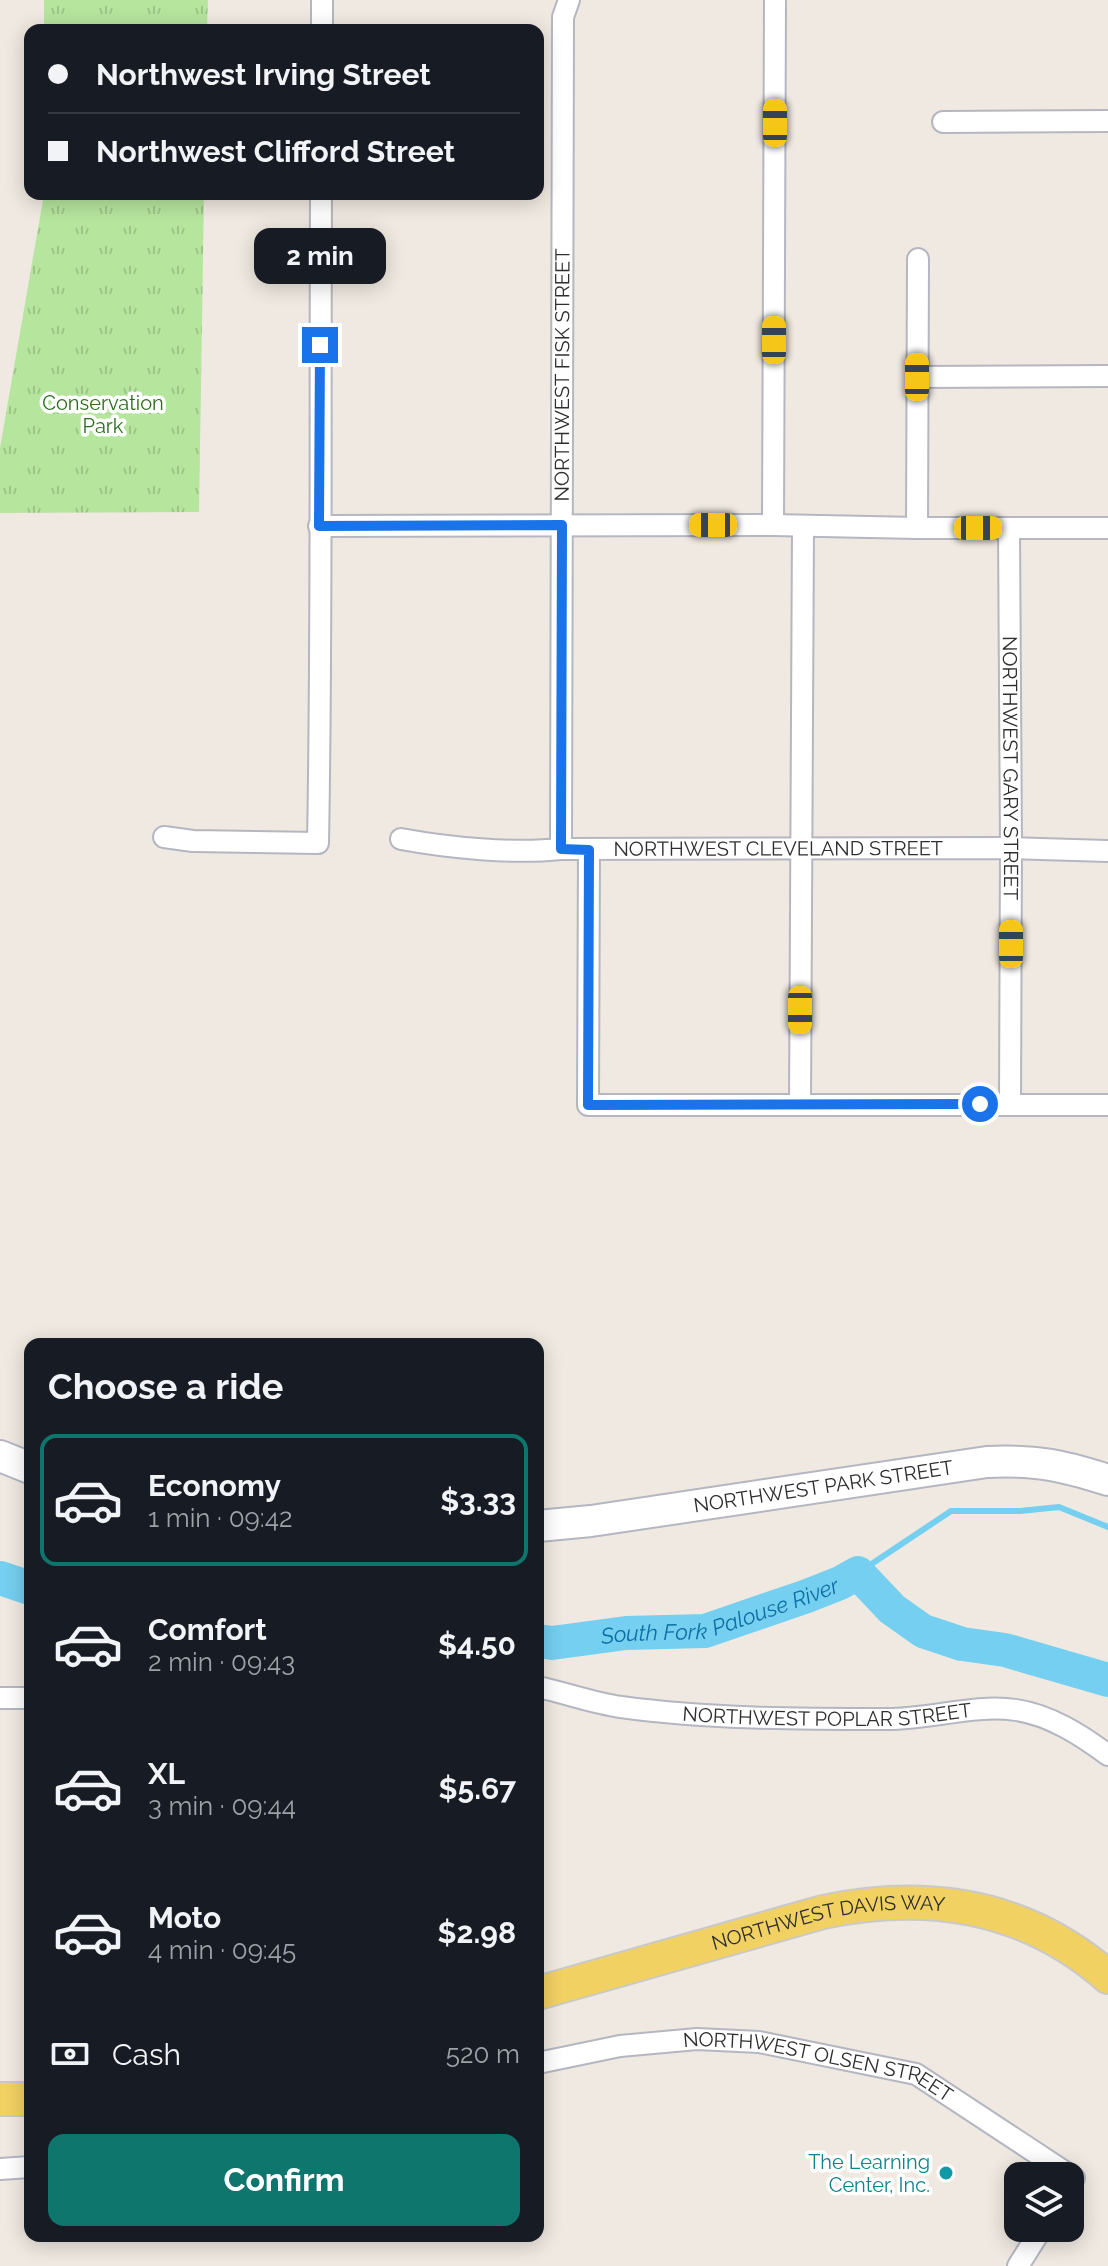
<!DOCTYPE html>
<html lang="en">
<head>
<meta charset="utf-8">
<style>
  :root { --surface:#171b24; --page:#242831; --text:#f1f3f6; --muted:#9ea1a6; --line:#363941; --accent:#0f766e }
  body { margin:0; font-family:Raleway,sans-serif; background:var(--page); color:var(--text); height:100vh; display:flex; flex-direction:column; font-size:30px; white-space:nowrap }
  * { box-sizing:border-box; margin:0 }
  p { font-size:26px; color:var(--muted) }
  .icon { flex:none; width:44px; height:44px; fill:none; stroke:currentColor; stroke-width:2; stroke-linecap:round; stroke-linejoin:round }
  .map { position:relative; flex:1; overflow:hidden }
  .drawer { position:absolute; left:24px; top:1338px; width:520px; height:904px; display:flex; flex-direction:column; background:var(--surface); border-radius:16px; box-shadow:0 4px 20px #0003 }
  .drawer>* { flex:none }
  .guide { position:absolute; left:24px; top:24px; width:520px; height:176px; border-radius:16px; box-shadow:0 4px 20px #0003; display:grid; align-content:center; height:176px; padding:0 24px; background:var(--surface) }
  .controls { position:absolute; left:1004px; top:2162px; display:grid; gap:16px }
  .controls a { display:grid; place-items:center; width:80px; height:80px; border-radius:16px; background:var(--surface); box-shadow:0 4px 20px #0003; font-size:40px }
  .end { position:absolute; width:36px; height:36px; margin:-18px; border:10px solid #1a73e8; background:#fff; box-shadow:0 0 0 4px #fff }
  .from { border-radius:50% }
  .bubble { position:absolute; height:56px; border-radius:16px; background:var(--surface); box-shadow:0 4px 20px #0003; font-size:26px; font-weight:700; line-height:56px; text-align:center }
  .car { position:absolute; width:24px; height:48px; margin:-24px -12px; border-radius:10px; box-shadow:0 0 6px 2px #0007; background:linear-gradient(#f5c518 24%,#345 0 40%,#f5c518 0 76%,#345 0 86%,#f5c518 0) }
  .guide b { display:flex; align-items:center; gap:28px; height:76px; font-size:30px }
  .guide b+b { border-top:2px solid var(--line) }
  .guide i { width:20px; height:20px; background:var(--text) }
  ul { padding:0; list-style:none }
  li { display:flex; align-items:center; gap:24px; height:132px; margin:0 16px 12px; padding:0 8px; border:4px solid transparent; border-radius:16px }
  li div { flex:1 }
  li b { display:block; font-size:30px }
  li em { font-style:normal; font-weight:700 }
  li.active { border-color:var(--accent) }
  li>.icon { width:72px; height:72px; stroke-width:1.5 }
  h2 { padding:0 24px; font-size:36px; line-height:96px }
  .pay { display:flex; align-items:center; gap:20px; height:88px; padding:0 24px; font-size:30px }
  .pay p { margin-inline-start:auto }
  .action { display:flex; gap:16px; margin-top:auto; padding:16px 24px }
  .action a { flex:1; height:92px; border-radius:16px; background:var(--accent); color:#fff; font-size:32px; font-weight:700; line-height:92px; text-align:center }
  .map>svg:first-child { display:block }
</style>
</head>
<body>
<div class="map">
<svg width="1108" height="2266" viewBox="0 0 1108 2266">
  <defs>
    <pattern id="park-tufts" width="24" height="20" patternUnits="userSpaceOnUse" patternTransform="scale(2)"><rect width="24" height="20" fill="#b6e59e"/><path d="M3 7l-1-3M5 7V3M7 7l1-3M15 17l-1-3M17 17v-4M19 17l1-3" fill="none" stroke="#9dc588"/></pattern>
  </defs>
  <rect width="100%" height="100%" fill="#efe9e1"/>
  <!-- park -->
  <path fill="url(#park-tufts)" d="M 44,0 L 208,0 L 207,30 L 44,30 Z
    M 44,194 L 204,194 L 199,512 L 0,513 L 0,448 Z"/>
  <g fill="none" stroke-linecap="round" stroke-linejoin="round">
    <!-- stream -->
    <path stroke="#75cff0" stroke-width="6" d="M 858,1573 L 951,1511 L 1020,1511 L 1059,1507 L 1108,1527"/>
    <!-- river -->
    <g stroke="#75cff0" stroke-width="34">
      <path d="M 0,1578 L 30,1588"/>
      <path id="s1" d="M 538,1641 L 552,1643 L 626,1633 L 705,1631 L 807,1596 L 840,1583 L 858,1573 L 892,1609 L 923,1631 L 962,1644 L 1005,1650 L 1108,1680"/>
    </g>
    <!-- street casing -->
    <g stroke="#b4b7c1" stroke-width="24">
      <g id="street">
        <path d="M 322,30 L 322,0"/>
        <path d="M 943,122 L 1108,121"/>
        <path d="M 917,377 L 1108,376"/>
        <path d="M 773,525 L 775,0"/>
        <path d="M 319,526 L 773,525 L 917,528 L 1108,528"/>
        <path d="M 917,528 L 918,259"/>
        <path id="s2" d="M 1009,528 L 1011,848 L 1010,1104"/>
        <path d="M 164,837 L 193,841 L 318,843 C 322,626 320,410 321,194"/>
        <path id="s3" d="M 401,839 C 450,848 512,854 561,849 L 1011,848 L 1108,851"/>
        <path id="s4" d="M 561,849 L 563,17 L 569,0"/>
        <path d="M 589,850 L 588,1105 L 1108,1105"/>
        <path d="M 800,1105 L 803,526"/>
        <path id="s5" d="M 538,1687 C 566,1693 593,1703 621,1707 C 709,1719 800,1719 888,1719 C 930,1719 975,1704 1016,1710 C 1050,1715 1081,1735 1108,1755"/>
        <path d="M 0,1698 L 30,1698"/>
        <path id="s6" d="M 538,2063 L 620,2046 L 697,2039 L 759,2042 L 916,2074 L 1074,2178 L 1070,2185"/>
        <path d="M 0,2169 L 30,2167"/>
        <path d="M 1018,2266 L 1042,2228"/>
      </g>
    </g>
    <!-- secondary casing -->
    <g stroke="#b4b7c1" stroke-width="34">
      <g id="secondary">
        <path d="M 0,1456 L 30,1468"/>
        <path id="s7" d="M 538,1526 L 591,1521 L 987,1462 C 1037,1460 1061,1465 1108,1480"/>
      </g>
    </g>
    <!-- primary casing -->
    <g stroke="#c9c9c9" stroke-width="36">
      <g id="primary">
        <path id="s8" d="M 538,1993 L 823,1912 C 928,1890 1026,1905 1108,1977"/>
        <path d="M 0,2099 L 30,2099"/>
      </g>
    </g>
    <!-- street -->
    <use href="#street" stroke="#fff" stroke-width="20"/>
    <!-- secondary -->
    <use href="#secondary" stroke="#fff" stroke-width="30"/>
    <!-- primary -->
    <use href="#primary" stroke="#f2d163" stroke-width="32"/>
  </g>
  <g fill="none" stroke-linecap="round" stroke-linejoin="round">
    <!-- route -->
    <path stroke="#1a73e8" stroke-width="10" d="M 320,345 L 319,526 L 562,525 L 561,849 L 589,850 L 588,1105 L 980,1104"/>
  </g>
  <!-- markers -->
  <circle fill="#0f9aa8" stroke="#fff" stroke-width="3" cx="946" cy="2173" r="8"/>
  <g text-anchor="middle" stroke-width="7" stroke-linejoin="round" paint-order="stroke">
    <!-- street labels -->
    <g font-size="20" fill="#2e2e2e" stroke="#fff">
      <text dy="7" stroke="none"><textPath href="#s4" startOffset="474">NORTHWEST FISK STREET</textPath></text>
      <text dy="7" stroke="none"><textPath href="#s2" startOffset="240">NORTHWEST GARY STREET</textPath></text>
      <text dy="7" stroke="none"><textPath href="#s3" startOffset="378">NORTHWEST CLEVELAND STREET</textPath></text>
      <text dy="7" stroke="none"><textPath href="#s7" startOffset="288">NORTHWEST PARK STREET</textPath></text>
      <text dy="7" stroke="none"><textPath href="#s5" startOffset="292">NORTHWEST POPLAR STREET</textPath></text>
      <text dy="7" stroke="none"><textPath href="#s8" startOffset="300">NORTHWEST DAVIS WAY</textPath></text>
      <text dy="7" stroke="none"><textPath href="#s6" startOffset="286">NORTHWEST OLSEN STREET</textPath></text>
    </g>
    <!-- park labels -->
    <g font-size="20" fill="#2c6e1b" stroke="#fff">
      <text x="103" y="410">Conservation<tspan x="103" dy="23">Park</tspan></text>
    </g>
    <!-- culture labels -->
    <g font-size="20" fill="#0d838f" stroke="#fff" text-anchor="end">
      <text x="930" y="2169">The Learning<tspan x="930" dy="23">Center, Inc.</tspan></text>
    </g>
    <!-- water labels -->
    <g font-size="22" font-style="italic" fill="#0d6fa3" stroke="#fff">
      <text dy="8" stroke="none"><textPath href="#s1" startOffset="186">South Fork Palouse River</textPath></text>
    </g>
  </g>
</svg>
<div class="controls">
<a><svg class="icon" aria-label="layers" viewBox="0 0 24 24"><path d="M12 4l9 5-9 5-9-5zM3 14l9 5 9-5"/></svg></a>
</div>
<i class="end from" style="left:980px;top:1104px"></i>
<i class="end" style="left:320px;top:345px"></i>
<div class="bubble" style="left:254px;top:228px;width:132px">2 min</div>
<i class="car" style="left:775px;top:123px;rotate:0deg"></i>
<i class="car" style="left:774px;top:340px;rotate:0deg"></i>
<i class="car" style="left:917px;top:377px;rotate:0deg"></i>
<i class="car" style="left:713px;top:525px;rotate:270deg"></i>
<i class="car" style="left:978px;top:528px;rotate:90deg"></i>
<i class="car" style="left:1011px;top:944px;rotate:0deg"></i>
<i class="car" style="left:800px;top:1010px;rotate:180deg"></i>
<div class="guide">
<b><i class="from"></i>Northwest Irving Street</b>
<b><i></i>Northwest Clifford Street</b>
</div>
<section class="drawer">
<h2>Choose a ride</h2>
<ul>
<li class="active"><svg class="icon" aria-label="car" viewBox="0 0 24 24"><path d="M5 17H2v-5l4-1 3-4h7l3 4 3 1v5h-3M9 17h6M6 11h13"/><circle cx="7" cy="17" r="2"/><circle cx="17" cy="17" r="2"/></svg><div><b>Economy</b><p>1 min · 09:42</p></div><em>$3.33</em></li>
<li><svg class="icon" aria-label="car" viewBox="0 0 24 24"><path d="M5 17H2v-5l4-1 3-4h7l3 4 3 1v5h-3M9 17h6M6 11h13"/><circle cx="7" cy="17" r="2"/><circle cx="17" cy="17" r="2"/></svg><div><b>Comfort</b><p>2 min · 09:43</p></div><em>$4.50</em></li>
<li><svg class="icon" aria-label="car" viewBox="0 0 24 24"><path d="M5 17H2v-5l4-1 3-4h7l3 4 3 1v5h-3M9 17h6M6 11h13"/><circle cx="7" cy="17" r="2"/><circle cx="17" cy="17" r="2"/></svg><div><b>XL</b><p>3 min · 09:44</p></div><em>$5.67</em></li>
<li><svg class="icon" aria-label="car" viewBox="0 0 24 24"><path d="M5 17H2v-5l4-1 3-4h7l3 4 3 1v5h-3M9 17h6M6 11h13"/><circle cx="7" cy="17" r="2"/><circle cx="17" cy="17" r="2"/></svg><div><b>Moto</b><p>4 min · 09:45</p></div><em>$2.98</em></li>
</ul>
<div class="pay"><svg class="icon" aria-label="cash" viewBox="0 0 24 24"><path d="M3 7h18v10H3z"/><circle cx="12" cy="12" r="2"/></svg>Cash<p>520 m</p></div>
<div class="action"><a>Confirm</a></div>
</section>
</div>
</body>
</html>
